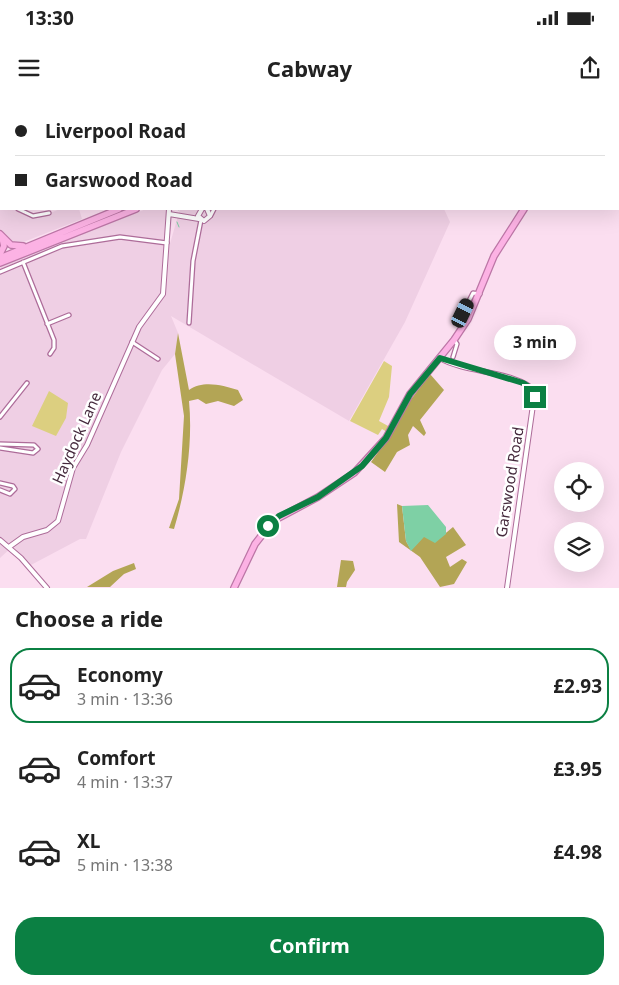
<!DOCTYPE html>
<html lang="en">
<head>
<meta charset="utf-8">
<style>
  :root { --surface:#fff; --page:#f2f2f2; --text:#222; --muted:#767676; --line:#e0e0e0; --accent:#0b8043 }
  body { margin:0; font-family:"Noto Sans",sans-serif; background:var(--page); color:var(--text); height:100vh; display:flex; flex-direction:column; font-size:19px; white-space:nowrap }
  * { box-sizing:border-box; margin:0 }
  p { font-size:16px; color:var(--muted) }
  .icon { flex:none; width:28px; height:28px; fill:none; stroke:currentColor; stroke-width:2; stroke-linecap:round; stroke-linejoin:round }
  .map { position:relative; height:488px; overflow:hidden }
  .panel { display:flex; flex-direction:column; background:var(--surface); flex:1 }
  .panel>* { flex:none }
  .hud { position:absolute; left:0px; top:0px; width:620px; height:110px; box-shadow:0 5px 20px #0002; display:grid; align-content:center; height:110px; padding:0 15px; background:var(--surface) }
  .buttons { position:absolute; left:554px; top:362px; display:grid; gap:10px }
  .buttons a { display:grid; place-items:center; width:50px; height:50px; border-radius:50%; background:var(--surface); box-shadow:0 5px 20px #0002; font-size:25px }
  .end { position:absolute; width:22px; height:22px; margin:-11px; border:6px solid #0b8043; background:#fff; box-shadow:0 0 0 2px #fff }
  .from { border-radius:50% }
  .bubble { position:absolute; height:35px; border-radius:18px; background:var(--surface); box-shadow:0 5px 20px #0002; font-size:16px; font-weight:700; line-height:35px; text-align:center }
  .car { position:absolute; width:15px; height:30px; margin:-15px -8px; border-radius:6px; box-shadow:0 0 4px 1px #0007; background:linear-gradient(#222 24%,#8ab4d8 0 40%,#222 0 76%,#8ab4d8 0 86%,#222 0) }
  .hud b { display:flex; align-items:center; gap:18px; height:48px; font-size:19px }
  .hud b+b { border-top:1px solid var(--line) }
  .hud i { width:12px; height:12px; background:var(--text) }
  ul { padding:0; list-style:none }
  li { display:flex; align-items:center; gap:15px; height:75px; margin:0 10px 8px; padding:0 5px; border:2px solid transparent; border-radius:20px }
  li div { flex:1 }
  li b { display:block; font-size:19px }
  li em { font-style:normal; font-weight:700 }
  li.current { border-color:var(--accent) }
  li>.icon { width:45px; height:45px; stroke-width:1.5 }
  h2 { padding:0 15px; font-size:22px; line-height:60px }
  .button { display:flex; gap:10px; margin-top:auto; padding:10px 15px }
  .button a { flex:1; height:58px; border-radius:20px; background:var(--accent); color:#fff; font-size:20px; font-weight:700; line-height:58px; text-align:center }
  .status { display:flex; justify-content:space-between; align-items:center; height:35px; padding:0 25px; background:var(--surface); direction:ltr }
  .status svg { height:14px; fill:currentColor }
  header { display:flex; justify-content:space-between; align-items:center; height:65px; padding:0 15px; background:var(--surface); font-size:22px; font-weight:700 }
  .map>svg:first-child { display:block }
</style>
</head>
<body>
<div class="status"><b>13:30</b><svg viewBox="0 0 49 12"><path d="M0 12V9h3v3zM5 12V6h3v6zM10 12V3h3v9zM15 12V0h3v12zM26 1h20v11H26zM47 4h2v5h-2z"/></svg></div>
<header><svg class="icon" aria-label="menu" viewBox="0 0 24 24"><path d="M4 6h16M4 12h16M4 18h16"/></svg>Cabway<svg class="icon" aria-label="share" viewBox="0 0 24 24"><path d="M12 15V3M7 8l5-5 5 5M5 13v7h14v-7"/></svg></header>
<div class="map">
<svg width="619" height="488" viewBox="0 0 619 488">
  <rect width="100%" height="100%" fill="#fbdef0"/>
  <!-- built -->
  <path fill="#efcfe4" d="M 0,84 L 1,109 L 15,109 L 27,116 L 43,116 L 60,109 L 79,109 L 82,119 L 21,143 L 12,143 L 0,148 Z
    M 146,109 L 173,109 L 169,147 L 180,109 L 444,109 L 450,122 L 405,222 L 349,321 L 171,216 L 178,233 L 175,254 L 162,270 L 121,352 L 86,439 L 80,439 L 29,466 L 13,446 L 0,458 L 0,166 Z"/>
  <!-- green -->
  <path fill="#dccf80" d="M 384,261 L 392,266 L 389,297 L 379,321 L 390,327 L 387,332 L 382,329 L 378,335 L 350,321 Z
    M 49,291 L 68,303 L 66,318 L 56,336 L 32,326 Z"/>
  <!-- forest -->
  <path fill="#b3a555" d="M 178,233 L 189,290 C 203,280 222,285 238,290 L 243,300 L 234,306 L 218,301 L 206,304 L 198,299 L 189,301 C 193,343 186,389 174,429 L 169,428 L 179,399 L 184,316 L 175,254 Z
    M 430,274 L 444,290 L 420,320 L 426,333 L 424,336 L 413,326 L 408,335 L 410,345 L 397,352 L 385,372 L 371,362 L 392,333 L 401,313 Z
    M 397,404 L 402,406 L 406,441 L 411,450 L 424,436 L 435,442 L 453,427 L 466,445 L 446,457 L 450,467 L 462,459 L 467,462 L 454,484 L 440,487 L 420,457 L 399,442 Z
    M 341,460 L 353,461 L 355,470 L 347,482 L 346,487 L 337,487 Z
    M 134,463 L 136,469 L 124,474 L 110,487 L 87,487 L 113,471 Z"/>
  <!-- water -->
  <path fill="#7ed0a5" d="M 428,405 L 446,427 L 446,434 L 435,443 L 424,437 L 411,451 L 406,441 L 402,406 Z"/>
  <g fill="none" stroke-linecap="round" stroke-linejoin="round">
    <!-- stream -->
    <path stroke="#7ed0a5" stroke-width="1" d="M 179,110 L 180,109
      M 177,122 L 179,127"/>
    <!-- minor casing -->
    <g stroke="#ad6c99" stroke-width="5.5">
      <path id="minor" d="M 143,0 L 144,1
        M 270,0 L 271,1
        M 164,1 L 165,0
        M 234,1 L 237,0
        M 0,71 L 0,76
        M 0,78 L 1,81
        M 18,109 L 33,116 L 49,113
        M 211,115 L 214,109
        M 23,162 L 54,240 L 54,248 L 50,254
        M 0,172 L 62,146 L 120,137 L 167,143
        M 468,220 L 463,213 L 473,193 L 480,194
        M 189,223 L 193,161 L 201,120
        M 47,224 L 69,215
        M 132,242 L 158,259
        M 453,257 L 457,244 L 454,240
        M 0,317 L 27,283
        M 0,344 L 34,345 L 38,349 L 33,353 L 0,348
        M 0,383 L 13,386 L 15,389 L 10,394 L 0,390"/>
    </g>
    <!-- tertiary casing -->
    <g stroke="#ad6c99" stroke-width="6">
      <path id="tertiary" d="M 205,1 L 205,0
        M 202,109 L 198,116 L 204,121 L 210,116 L 207,109
        M 169,114 L 199,119
        M 440,258 C 464,273 516,271 535,291 L 507,488
        M 0,440 L 21,458 L 47,488
        M 9,447 L 23,437 L 47,430 L 58,421 L 73,368 L 87,345 L 139,227 L 163,194 L 169,109"/>
    </g>
    <!-- trunk casing -->
    <g stroke="#bc76a6" stroke-width="8">
      <path id="trunk" d="M 390,1 L 393,0
        M 402,1 L 405,0
        M 587,1 L 588,0
        M 0,134 L 11,145 L 23,146
        M 0,154 L 4,146 L 2,138
        M 0,158 L 119,109
        M 0,163 L 136,109
        M 234,488 L 255,444 L 273,421 L 318,397 L 354,373 L 386,338 L 410,294 L 454,240 L 468,219 L 494,156 L 524,109"/>
    </g>
    <!-- minor -->
    <use href="#minor" stroke="#fff" stroke-width="3"/>
    <!-- tertiary -->
    <use href="#tertiary" stroke="#fff" stroke-width="4"/>
    <!-- trunk -->
    <use href="#trunk" stroke="#fcb2e4" stroke-width="5.5"/>
  </g>
  <g fill="none" stroke-linecap="round" stroke-linejoin="round">
    <!-- route -->
    <path stroke="#0b8043" stroke-width="6" d="M 268,426 L 279,416 L 318,397 L 362,366 L 386,338 L 410,294 L 440,258 L 523,283 L 535,291 L 535,297"/>
  </g>
  <g text-anchor="middle" stroke-width="5" stroke-linejoin="round" paint-order="stroke">
    <!-- street labels -->
    <g font-size="15" fill="#462a3d" stroke="#fff">
      <text transform="translate(77 338) rotate(-66)" y="5">Haydock Lane</text>
      <text transform="translate(510 382) rotate(-81)" y="5">Garswood Road</text>
    </g>
  </g>
</svg>
<div class="buttons">
<a><svg class="icon" aria-label="locate" viewBox="0 0 24 24"><circle cx="12" cy="12" r="6"/><path d="M12 2v4M12 18v4M2 12h4M18 12h4"/></svg></a>
<a><svg class="icon" aria-label="layers" viewBox="0 0 24 24"><path d="M12 4l9 5-9 5-9-5zM3 14l9 5 9-5"/></svg></a>
</div>
<i class="end from" style="left:268px;top:426px"></i>
<i class="end" style="left:535px;top:297px"></i>
<div class="bubble" style="left:494px;top:225px;width:82px">3 min</div>
<i class="car" style="left:463px;top:213px;rotate:26deg"></i>
<div class="hud">
<b><i class="from"></i>Liverpool Road</b>
<b><i></i>Garswood Road</b>
</div>
</div>
<section class="panel">
<h2>Choose a ride</h2>
<ul>
<li class="current"><svg class="icon" aria-label="car" viewBox="0 0 24 24"><path d="M5 17H2v-5l4-1 3-4h7l3 4 3 1v5h-3M9 17h6M6 11h13"/><circle cx="7" cy="17" r="2"/><circle cx="17" cy="17" r="2"/></svg><div><b>Economy</b><p>3 min · 13:36</p></div><em>£2.93</em></li>
<li><svg class="icon" aria-label="car" viewBox="0 0 24 24"><path d="M5 17H2v-5l4-1 3-4h7l3 4 3 1v5h-3M9 17h6M6 11h13"/><circle cx="7" cy="17" r="2"/><circle cx="17" cy="17" r="2"/></svg><div><b>Comfort</b><p>4 min · 13:37</p></div><em>£3.95</em></li>
<li><svg class="icon" aria-label="car" viewBox="0 0 24 24"><path d="M5 17H2v-5l4-1 3-4h7l3 4 3 1v5h-3M9 17h6M6 11h13"/><circle cx="7" cy="17" r="2"/><circle cx="17" cy="17" r="2"/></svg><div><b>XL</b><p>5 min · 13:38</p></div><em>£4.98</em></li>
</ul>
<div class="button"><a>Confirm</a></div>
</section>
</body>
</html>
